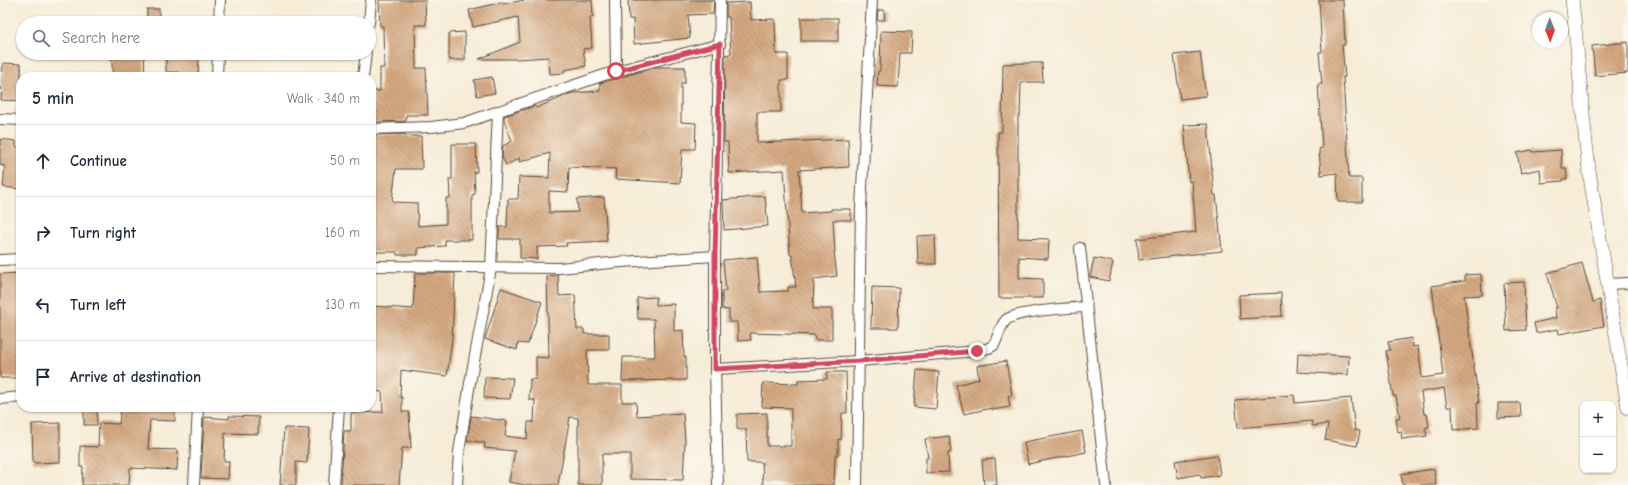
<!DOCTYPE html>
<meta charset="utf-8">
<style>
:root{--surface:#fff;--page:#f6f6f7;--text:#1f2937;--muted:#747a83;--line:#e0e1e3}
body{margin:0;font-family:"Comic Neue",sans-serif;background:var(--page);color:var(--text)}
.controls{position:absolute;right:12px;bottom:12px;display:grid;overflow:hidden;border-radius:8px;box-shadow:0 1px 3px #0004}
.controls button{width:36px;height:36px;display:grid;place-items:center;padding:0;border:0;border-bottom:1px solid var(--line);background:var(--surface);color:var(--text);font:20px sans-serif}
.compass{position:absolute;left:1532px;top:12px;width:36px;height:36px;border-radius:50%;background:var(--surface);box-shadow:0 1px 3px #0004;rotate:179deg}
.stop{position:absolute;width:12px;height:12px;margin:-9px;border:3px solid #d1495b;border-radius:50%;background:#fff}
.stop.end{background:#d1495b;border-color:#fff;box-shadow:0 1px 4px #0008}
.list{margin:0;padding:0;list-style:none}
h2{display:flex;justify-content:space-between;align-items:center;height:52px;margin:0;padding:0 16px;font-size:17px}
h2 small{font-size:13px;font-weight:400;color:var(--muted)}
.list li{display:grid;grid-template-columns:26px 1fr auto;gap:12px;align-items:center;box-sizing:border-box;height:72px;padding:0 16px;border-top:1px solid var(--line)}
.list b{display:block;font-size:15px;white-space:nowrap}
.list em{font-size:13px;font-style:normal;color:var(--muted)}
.icon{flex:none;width:22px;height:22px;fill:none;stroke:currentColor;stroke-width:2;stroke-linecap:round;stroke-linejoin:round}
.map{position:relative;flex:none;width:1628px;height:485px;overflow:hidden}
.search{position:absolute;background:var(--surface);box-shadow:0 1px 3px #0004;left:16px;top:16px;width:360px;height:44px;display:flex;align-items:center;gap:10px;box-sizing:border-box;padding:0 14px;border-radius:22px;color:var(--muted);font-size:15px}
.panel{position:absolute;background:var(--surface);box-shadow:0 1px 3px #0004;left:16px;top:72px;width:360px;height:340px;border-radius:16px}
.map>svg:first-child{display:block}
.building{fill:url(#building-back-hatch)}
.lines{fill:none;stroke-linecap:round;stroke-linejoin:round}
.minor-casing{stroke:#57473a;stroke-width:12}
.tertiary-casing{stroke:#57473a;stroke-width:14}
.minor{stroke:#fff;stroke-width:10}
.tertiary{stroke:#fff;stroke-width:13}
.route{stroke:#d1495b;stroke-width:5}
</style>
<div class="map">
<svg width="1628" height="485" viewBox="0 0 1628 485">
<defs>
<pattern id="building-back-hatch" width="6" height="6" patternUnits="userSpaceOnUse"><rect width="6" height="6" fill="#d4a881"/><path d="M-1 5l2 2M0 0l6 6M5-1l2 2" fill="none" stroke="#ad8969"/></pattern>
</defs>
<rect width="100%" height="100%" fill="#fbf7ec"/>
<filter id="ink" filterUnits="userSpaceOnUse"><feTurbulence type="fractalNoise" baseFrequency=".025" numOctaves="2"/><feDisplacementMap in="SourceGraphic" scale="8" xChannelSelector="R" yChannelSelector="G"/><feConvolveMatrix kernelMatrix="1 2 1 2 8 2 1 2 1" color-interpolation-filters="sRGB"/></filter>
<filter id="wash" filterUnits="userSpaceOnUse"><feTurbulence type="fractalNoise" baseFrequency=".012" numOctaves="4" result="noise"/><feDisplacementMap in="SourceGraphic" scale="16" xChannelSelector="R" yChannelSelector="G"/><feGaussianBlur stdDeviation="0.9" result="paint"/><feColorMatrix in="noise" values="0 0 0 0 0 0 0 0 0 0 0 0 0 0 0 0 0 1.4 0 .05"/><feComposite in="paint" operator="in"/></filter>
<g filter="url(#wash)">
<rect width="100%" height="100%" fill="#f6ecd7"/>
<g id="blocks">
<g class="building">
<path d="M379,0H425L426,25H415L416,68H426L428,115H406V121L374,122L373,91H380V68H384L383,26H380Z"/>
<path d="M525,0H592L593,17H590L592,48L583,49L586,66L564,70V73L550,74L549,57L517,59H479L520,42L518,17L473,27L469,10L503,2V4Z"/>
<path d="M628,0H714L713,14L688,15L690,38L634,44L633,19H629Z"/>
<path d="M1319,0H1343L1345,45H1342L1345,77H1343L1349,178H1362V202H1338L1337,173L1321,175L1319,149L1322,148L1318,84H1322L1319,52H1322Z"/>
<path d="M750,2L751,20L775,19L776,54H788V80H781V112H757V143L848,139L849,167L799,170L802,213L831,211V209H851V220H833L835,252H834L837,276L814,279L813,309H832V340H815V335L750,333L751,340L738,341L737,322H729V310L722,309V291H726L723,260L757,257L760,292L788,291V287H796L792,255H790L784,170L729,173L728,142H724L725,55L731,54L729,17H726V3Z"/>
<rect x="147" y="9" width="12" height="14"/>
<path d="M878,10H884L885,20H877Z"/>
<rect x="801" y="18" width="37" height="23"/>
<path d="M881,31L912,32L911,53H900L898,87L877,86L878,71H880Z"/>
<path d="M465,32V60H449V33Z"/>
<path d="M1628,42V73L1595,76L1592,46Z"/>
<path d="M1200,52L1206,96L1180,99L1174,55Z"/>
<path d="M111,53H144L145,77H113Z"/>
<path d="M166,53H199L198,77H178L179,72H166Z"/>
<path d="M3,63L21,64V101L1,100Z"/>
<path d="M1025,63H1042L1043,82H1021L1020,116H1018V238L1049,239L1048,259L1019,257V278L1043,279V298H999L998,132H1002L1003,64Z"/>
<path d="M657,67H685V83H681V122L696,123L695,149H682L680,183L615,179L616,169L569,167L568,192L549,191V213L578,212L577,199L604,197L607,241L566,243L567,246L537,247V259L520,258V239H499V227H507L508,199H518L519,177L549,178L550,153L519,162L520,158L506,165L502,157L503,146L512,141L504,120V116L535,106L536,108L572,93L600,91V83Z"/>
<path d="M492,77L495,93L477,96L474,80Z"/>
<path d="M1208,124L1214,195H1216L1222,251L1139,260L1137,239L1196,232L1192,181L1189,182L1184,125Z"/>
<path d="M405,134V136H421L422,169H396L392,200H393V202L417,203L418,226L446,224V198H450L449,179H452V144H476L477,172H474L475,194L472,195V240H445V246L418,248V255H397V252H371V135Z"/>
<path d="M0,139L16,141V147L21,148V189L3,187L5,166L0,165Z"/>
<path d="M1532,150L1533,152L1561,150L1562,168H1566L1567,179H1563V181L1541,183L1540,169L1521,173L1517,153Z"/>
<path d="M765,196L768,226L724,230L723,200Z"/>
<path d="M935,235L936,264H918L917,236Z"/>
<path d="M1094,258L1113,262L1109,281L1090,277Z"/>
<path d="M1582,263L1593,302L1600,300L1604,326L1559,334L1558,329L1536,333L1534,323L1556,318L1555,308H1557L1547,273Z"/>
<path d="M21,273V378H0V274Z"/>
<path d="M415,273H455L452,339L447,376L401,370L400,397H402V412H409L411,448H402L399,485H341L344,431H351V413L383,412L382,392L371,391V306L413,309Z"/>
<path d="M1481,274L1482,295L1464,296L1479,403H1477L1478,428L1453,430L1452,407H1447L1444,388L1421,392L1424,414H1427L1429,427L1425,428L1427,436L1402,439L1401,431L1398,432L1396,418H1400L1396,396H1393L1386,351L1390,350L1388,342L1412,338L1413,347L1418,346L1422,378L1443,375L1432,286L1465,281V275Z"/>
<path d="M558,275L559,296L575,295L577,329H584V334H609V350H587L588,385H622V402H636L637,416L683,413L685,441L683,480L630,479V454H602V485H578V418L570,417L558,485H526L509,482L515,451L484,448L485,443L467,440L471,416L507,421L505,436L527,439L528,422H534L535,400H529L530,379H536V357L549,358L547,276Z"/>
<path d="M1524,282L1526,330L1506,331L1504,283Z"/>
<path d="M872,287L899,288L898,328H871Z"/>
<path d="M501,288L542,302L528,344L518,343L517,350L485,339Z"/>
<path d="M1281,293L1282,316L1240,319L1239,295Z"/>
<path d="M656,297V305L674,304V331L683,330L684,357H686V380L622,381L623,357H655L654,319H638L637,298Z"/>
<path d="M1298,353L1349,356L1348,375L1297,372Z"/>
<path d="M1006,361L1012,395L1008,396L1010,407L992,410V408L964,414L956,385L979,379L977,366Z"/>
<path d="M917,370L939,372L936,409L914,407Z"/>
<path d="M827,372H846L847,413H842L841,440L838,439V455H835L834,485H763L762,462H747L746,429H737V414L767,413V446H791V408L762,407L763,383L798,384V380L827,379Z"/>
<path d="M485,377L513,378L510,399L484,398Z"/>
<path d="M1294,395L1295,403L1351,398L1355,430L1360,431L1357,446L1325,440L1328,424L1312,426V421L1238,428L1235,400Z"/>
<path d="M1498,403H1520L1521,417L1498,418Z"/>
<rect x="84" y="407" width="13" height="18"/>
<path d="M121,407H151V409L175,410V421L150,420L148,449L178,450L177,470L130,468L129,485H82L83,467H80V446L98,447L99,423L119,424Z"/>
<path d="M229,416L259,417L258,434L225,433L224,461H229L228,479L201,478L204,417L229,419Z"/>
<path d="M60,423V462L33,463L32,424Z"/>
<path d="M284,428L309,429L307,463L296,462V485H280Z"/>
<path d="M1082,431L1086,452L1028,464L1024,442Z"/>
<path d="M949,436L951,452L948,453L949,472L926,473V458H928L925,439Z"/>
<path d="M1217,455L1220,475L1201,478L1200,474L1178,478L1175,461Z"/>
<path d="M995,459L997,485H984L982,460Z"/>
<path d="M1434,469L1436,485H1403L1401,474Z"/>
</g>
</g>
</g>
<g filter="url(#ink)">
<use href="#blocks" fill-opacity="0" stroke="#57473a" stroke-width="1"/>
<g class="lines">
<defs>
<g id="minor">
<path d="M615,0L616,71"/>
<path d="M219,23L220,0"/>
<path d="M369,23L371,0"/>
<path d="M217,77L218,53"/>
<path d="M363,77L366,53"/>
<path d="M0,119L21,120"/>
<path d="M371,129L431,127L464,123L616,71L720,44"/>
<path d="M1080,248L1106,485"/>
<path d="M0,260L21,259"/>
<path d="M371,266L559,268L621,262L715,256"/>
<path d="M1608,284L1628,283"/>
<path d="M715,369L859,361L977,351L989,348L994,345C998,337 1000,326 1006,320C1016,311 1070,308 1086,307"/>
<path d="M0,399L21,397"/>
<path d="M194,485L198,407"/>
<path d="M334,485L339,407"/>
<path d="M457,485L459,452L470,383L491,268L498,111"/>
<path d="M718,485L715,369V256L720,0"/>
<path d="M857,485L861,207L872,0"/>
</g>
<path id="tertiary" d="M1572,0C1579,59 1582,118 1590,177L1628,408"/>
</defs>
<use href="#minor" class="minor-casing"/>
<use href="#tertiary" class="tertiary-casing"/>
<use href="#minor" class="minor"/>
<use href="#tertiary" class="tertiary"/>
</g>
</g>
<g class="lines" filter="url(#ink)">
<path class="route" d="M616,71L720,44L715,256V369L859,361L977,351"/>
</g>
</svg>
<div class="controls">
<button>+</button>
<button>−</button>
</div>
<svg class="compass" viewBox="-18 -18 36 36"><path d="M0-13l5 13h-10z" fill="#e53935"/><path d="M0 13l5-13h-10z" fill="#747a83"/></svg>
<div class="stop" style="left:616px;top:71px"></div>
<div class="stop end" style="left:977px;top:351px"></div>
<div class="search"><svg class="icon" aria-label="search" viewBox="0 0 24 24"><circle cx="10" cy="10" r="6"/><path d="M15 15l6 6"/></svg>Search here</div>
<section class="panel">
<h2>5 min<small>Walk · 340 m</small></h2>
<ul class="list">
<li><svg class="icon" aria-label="ahead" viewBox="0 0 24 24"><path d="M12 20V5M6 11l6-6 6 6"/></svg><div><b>Continue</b></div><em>50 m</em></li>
<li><svg class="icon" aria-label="right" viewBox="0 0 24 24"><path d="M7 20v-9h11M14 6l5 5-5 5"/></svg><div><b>Turn right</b></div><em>160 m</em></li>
<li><svg class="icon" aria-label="left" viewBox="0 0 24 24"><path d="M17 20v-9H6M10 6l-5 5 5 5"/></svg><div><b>Turn left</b></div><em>130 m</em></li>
<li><svg class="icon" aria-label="arrive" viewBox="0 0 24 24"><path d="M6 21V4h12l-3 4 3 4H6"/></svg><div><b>Arrive at destination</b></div></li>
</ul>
</section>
</div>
